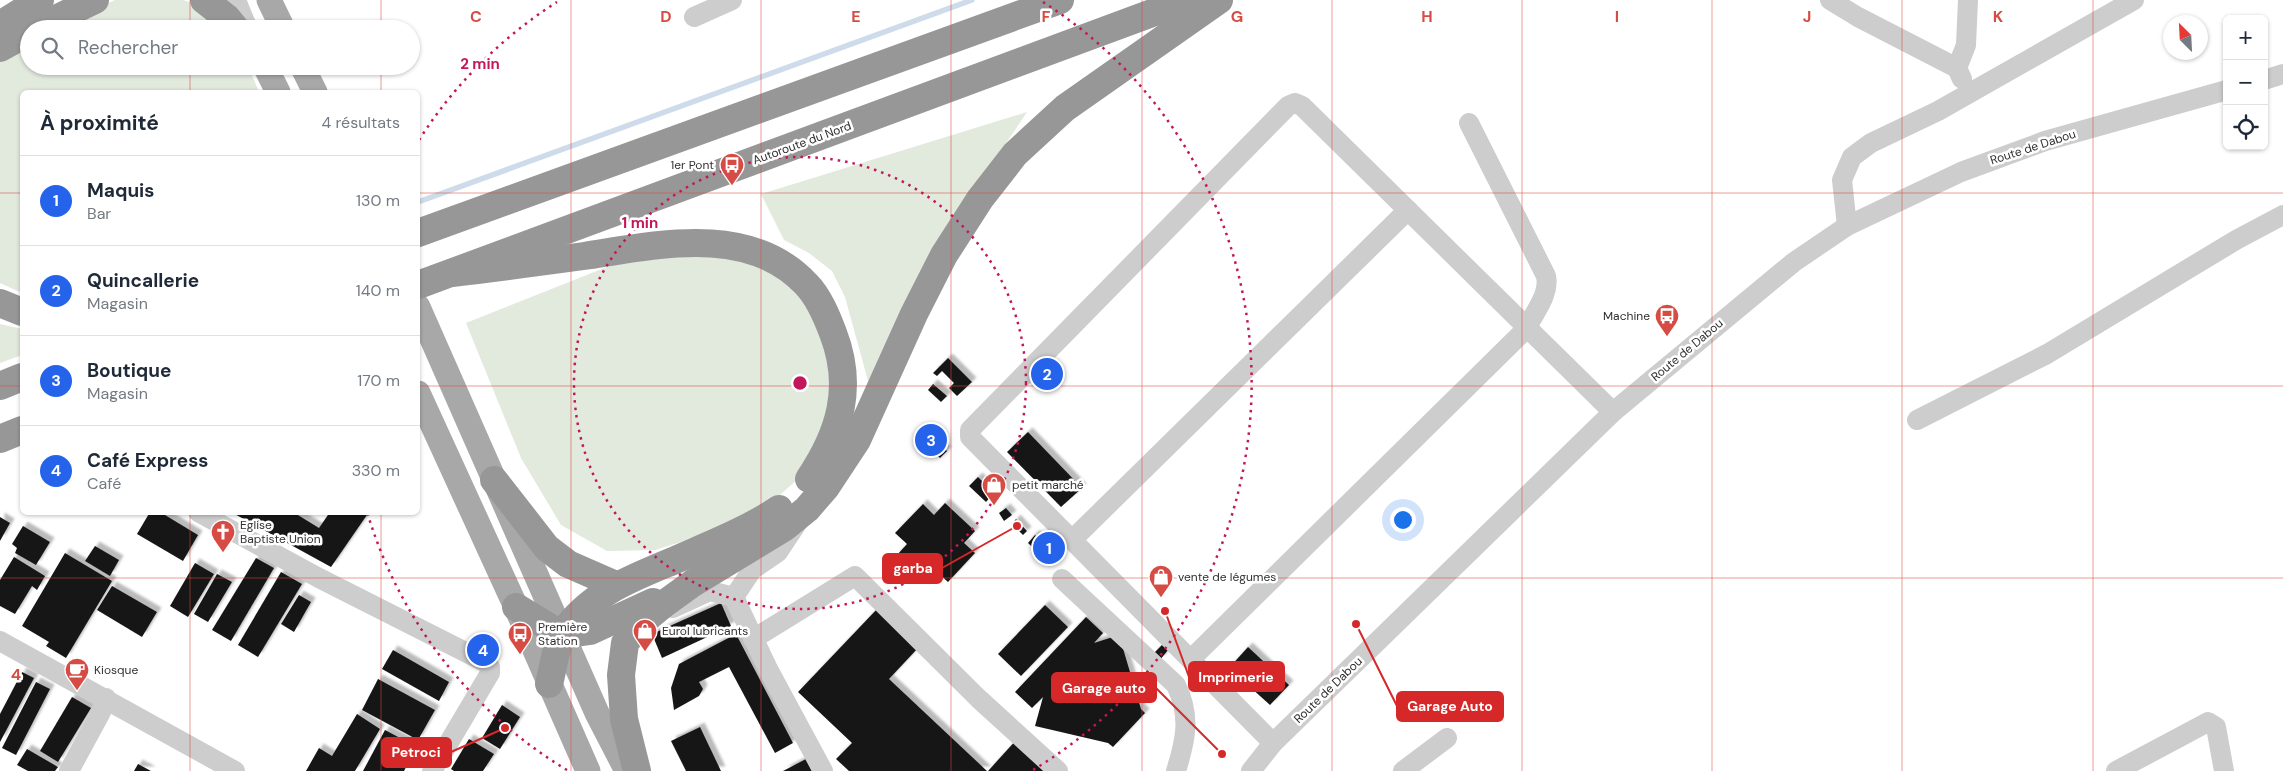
<!DOCTYPE html>
<html lang="fr">
<meta charset="utf-8">
<style>
:root{--surface:#fff;--page:#f2f2f3;--text:#1f2937;--muted:#747a83;--line:#e0e1e3;--accent:#2563eb}
body{margin:0;font-family:"DM Sans",sans-serif;background:var(--page);color:var(--text)}
.controls{position:absolute;right:15px;top:15px;display:grid;overflow:hidden;border-radius:8px;box-shadow:0 1px 4px #0004}
.controls button{width:45px;height:45px;display:grid;place-items:center;padding:0;border:0;border-bottom:1px solid var(--line);background:var(--surface);color:var(--text);font:25px sans-serif}
.compass{position:absolute;left:2163px;top:15px;width:45px;height:45px;border-radius:50%;background:var(--surface);box-shadow:0 1px 4px #0004;rotate:336deg}
.you{position:absolute;left:1402px;top:519px;width:18px;height:18px;margin:-12px;border:4px solid #fff;border-radius:50%;background:#1a73e8;box-shadow:0 0 0 8px #1a73e833}
.badge{display:grid;place-items:center;width:32px;height:32px;border-radius:50%;background:var(--accent);color:#fff;font-size:16px;font-weight:700}
.pin{position:absolute;translate:-50% -50%;border:2px solid #fff;box-shadow:0 1px 5px #0006}
.list{margin:0;padding:0;list-style:none}
h2{display:flex;justify-content:space-between;align-items:center;height:65px;margin:0;padding:0 20px;font-size:21px}
h2 small{font-size:16px;font-weight:400;color:var(--muted)}
.list li{display:grid;grid-template-columns:32px 1fr auto;gap:15px;align-items:center;box-sizing:border-box;height:90px;padding:0 20px;border-top:1px solid var(--line)}
.list b{display:block;font-size:19px;white-space:nowrap}
.list p{margin:0;font-size:16px;white-space:nowrap;color:var(--muted)}
.list em{font-size:16px;font-style:normal;color:var(--muted)}
.icon{flex:none;width:28px;height:28px;fill:none;stroke:currentColor;stroke-width:2;stroke-linecap:round;stroke-linejoin:round}
.map{position:relative;flex:none;width:2283px;height:771px;overflow:hidden}
.search{position:absolute;background:var(--surface);box-shadow:0 1px 4px #0004;left:20px;top:20px;width:400px;height:55px;display:flex;align-items:center;gap:12px;box-sizing:border-box;padding:0 18px;border-radius:28px;color:var(--muted);font-size:19px}
.panel{position:absolute;background:var(--surface);box-shadow:0 1px 4px #0004;left:20px;top:90px;width:400px;height:425px;border-radius:8px}
.map>svg:first-child{display:block}
.green{fill:#e2e9dd}
.lines{fill:none;stroke-linecap:round;stroke-linejoin:round}
.stream{stroke:#cedbea;stroke-width:5.5}
.building{fill:#171717;filter:url(#shadow)}
.minor{stroke:#cdcdcd;stroke-width:20}
.major{stroke:#a8a8a8;stroke-width:25}
.highway{stroke:#979797;stroke-width:28}
.grid{fill:none;stroke:#d64c44;stroke-width:1;stroke-opacity:0.55}
.ring{fill:none;stroke:#c2185b;stroke-width:2.5;stroke-dasharray:2.5 5}
.labels{text-anchor:middle;stroke-width:5;stroke-linejoin:round;paint-order:stroke}
.street-label{font-size:12px;fill:#303030;stroke:#fff}
.poi-label{font-size:12px;fill:#303030;stroke:#fff;text-anchor:start}
.grid-label{font-size:16px;text-anchor:middle;font-weight:bold;fill:#d64c44;stroke:#fff;stroke-width:5;stroke-linejoin:round;paint-order:stroke}
.centre{fill:#c2185b;stroke:#fff;stroke-width:2.5}
.ring-label{font-size:15px;text-anchor:middle;font-weight:bold;fill:#c2185b;stroke:#fff;stroke-width:5;stroke-linejoin:round;paint-order:stroke}
.leader{fill:none;stroke:#d62828;stroke-width:2}
.callout-dot{fill:#d62828;stroke:#fff;stroke-width:2}
.callout{fill:#d62828;stroke:#d62828;stroke-width:2}
.callout-label{font-size:14px;text-anchor:middle;font-weight:bold;fill:#fff}
</style>
<div class="map">
<svg width="2283" height="771" viewBox="0 0 2283 771">
<defs>
<filter id="shadow"><feDropShadow dx="4.5" dy="-4.5" stdDeviation="1" flood-color="#0004"/></filter>
</defs>
<rect width="100%" height="100%" fill="#fff"/>
<g class="green">
<path d="M115,0H183L192,3L224,29H53Z"/>
<path d="M29,41V66H248L259,92H22V293L0,283V55Z"/>
<path d="M1027,112L964,206L870,388L845,297L832,271L809,253L784,240L761,194Z"/>
<path d="M727,252L782,273L822,322L833,402L799,478L764,509L700,536L655,550L607,551L561,525L521,458L466,323L632,257Z"/>
<path d="M0,324L22,329V355L0,363Z"/>
</g>
<g class="lines">
<path class="stream" d="M418,202L972,0"/>
</g>
<g class="building">
<path d="M948,358L972,382L957,396L949,388L954,383L942,371L937,376L933,373Z"/>
<path d="M933,384L947,396L941,402L928,390Z"/>
<path d="M1028,432L1082,488L1061,507L1007,452Z"/>
<path d="M930,435L947,451L940,458L923,442Z"/>
<path d="M978,477L994,493L986,502L969,486Z"/>
<path d="M945,503L975,531L964,543L975,553L948,582L937,572L926,584L896,556L907,544L895,533L923,504L934,515Z"/>
<path d="M1006,508L1012,515L1004,521L999,513Z"/>
<path d="M150,512H160L198,535L183,561L137,534Z"/>
<path d="M231,512H293L319,528L330,512H369L331,567Z"/>
<path d="M0,517L10,523L0,541Z"/>
<path d="M1016,519L1027,531L1023,535L1012,524Z"/>
<path d="M23,526L50,542L36,565L15,553L17,548L12,544Z"/>
<path d="M1035,535L1053,551L1046,560L1028,543Z"/>
<path d="M95,546L119,560L110,576L85,561Z"/>
<path d="M65,553L112,581L66,658L46,646L49,642L22,626Z"/>
<path d="M14,557L45,576L37,590L32,586L15,614L0,606V580Z"/>
<path d="M256,558L274,568L231,641L212,630Z"/>
<path d="M195,563L214,574L188,617L170,606Z"/>
<path d="M281,572L302,584L258,657L238,645Z"/>
<path d="M217,574L232,582L208,622L194,614Z"/>
<path d="M112,586L157,612L142,637L97,610Z"/>
<path d="M299,595L311,602L294,632L281,624Z"/>
<path d="M721,603L731,626L662,658L652,634Z"/>
<path d="M1045,605L1068,627L1021,676L998,654Z"/>
<path d="M878,608L919,647L889,679L987,771H849L836,759L852,743L798,692Z"/>
<path d="M1086,617L1103,633L1094,643L1119,635L1141,709L1145,713L1113,747L1108,743L1035,726L1043,697L1032,708L1015,692Z"/>
<path d="M736,634L793,743L775,753L729,667L699,682L703,689L699,696L674,710L671,688L679,664Z"/>
<path d="M1162,645L1168,650L1160,660L1153,654Z"/>
<path d="M1248,647L1289,685L1270,705L1229,668Z"/>
<path d="M393,650L449,682L439,701L382,669Z"/>
<path d="M22,672L34,678L0,742V714Z"/>
<path d="M378,679L435,710L418,740L362,710Z"/>
<path d="M36,682L50,689L16,755L2,748Z"/>
<path d="M72,697L91,708L58,762L40,751Z"/>
<path d="M502,705L520,717L500,749L482,738Z"/>
<path d="M357,714L380,729L355,771H306L319,748L332,756Z"/>
<path d="M700,727L721,771H686L671,741Z"/>
<path d="M385,730L417,747L404,771H363Z"/>
<path d="M1019,737L1048,771H988Z"/>
<path d="M469,739L494,754L483,771H454L451,769Z"/>
<path d="M27,749L58,767L55,771H28L17,765Z"/>
<path d="M806,759L812,771H783Z"/>
<path d="M138,764L151,771H134Z"/>
</g>
<g class="lines">
<g class="minor">
<path d="M236,0L248,29"/>
<path d="M1830,0L1858,17L1957,68"/>
<path d="M694,17L732,0"/>
<path d="M1962,79L1957,68L1966,45L1968,0"/>
<path d="M2264,80L2283,74"/>
<path d="M1847,226L1842,180L1852,157L1871,143L1938,111L2134,0"/>
<path d="M1917,420L2047,354L2236,240L2283,215"/>
<path d="M198,512L319,578L487,663L490,667V673L432,771"/>
<path d="M1072,540L1408,210"/>
<path d="M1062,579L1176,685C1191,716 1186,739 1176,771"/>
<path d="M734,597L768,669L823,771"/>
<path d="M734,597L752,570L778,552L798,522"/>
<path d="M673,608L710,591L734,597"/>
<path d="M753,639L855,576L979,699L1058,771"/>
<path d="M0,641L235,771"/>
<path d="M1191,659L1527,328C1535,311 1550,294 1546,276L1469,123"/>
<path d="M1273,743L970,437V430L1288,106L1295,103L1302,106L1613,412"/>
<path d="M69,771L101,712L106,698"/>
<path d="M1251,771L1273,743L1613,412L1794,262L1847,226L1961,172L2045,141L2227,90"/>
<path d="M1403,771L1447,738"/>
<path d="M2116,771L2208,722L2216,727L2224,771"/>
</g>
<g class="major">
<path d="M269,0L283,29"/>
<path d="M265,66L278,92"/>
<path d="M302,66L315,92"/>
<path d="M418,307L597,713L627,771"/>
<path d="M418,393L516,607L588,771"/>
</g>
<g class="highway">
<path d="M204,0L227,18L236,29"/>
<path d="M0,25L40,0"/>
<path d="M35,29L95,0"/>
<path d="M0,48L29,32"/>
<path d="M418,233L1060,0"/>
<path d="M452,273C496,268 540,262 584,256C656,245 749,223 806,284C819,297 827,317 833,333C854,387 840,433 809,479"/>
<path d="M418,285L1187,0"/>
<path d="M0,303L22,312"/>
<path d="M0,386L22,377"/>
<path d="M0,439L22,430"/>
<path d="M494,480L547,548L568,564L616,585"/>
<path d="M516,607L562,635L590,631L653,602"/>
<path d="M549,684C553,670 556,644 563,633C589,594 632,578 673,561C709,545 746,531 779,509"/>
<path d="M637,771L624,719L621,675L625,643L642,622L664,604L693,583L785,527L807,509L826,487L857,440L914,314L944,255L980,199L1015,154L1065,108L1219,0"/>
</g>
</g>
<path class="grid" d="M190,0V29M381,0V29M571,0V771M761,0V771M951,0V771M1142,0V771M1332,0V771M1522,0V771M1712,0V771M1902,0V771M2093,0V771M190,66V92M381,66V92M0,193H22M418,193H2283M0,386H22M418,386H2283M190,512V771M381,512V771M0,578H2283"/>
<g class="ring">
<circle cx="800" cy="383" r="226"/>
<path d="M567 770A452 452 0 0 1 368 515M419 140A452 452 0 0 1 557 2M1043 2A452 452 0 0 1 1033 770"/>
</g>
<defs>
<symbol id="bus-pin" viewBox="-11 -11 22 30"><path d="M0 17L-7.5 6A9.5 9.5 0 1 1 7.5 6Z" fill="#d64c44" stroke="#fff"/><path d="M-5-6H5V4H4V6H2V4H-2V6H-4V4H-5ZM-3.5-4V0h7V-4ZM-3.5 1.2v1.5H-2V1.2ZM2 1.2v1.5H3.5V1.2Z" fill="#fff"/></symbol>
<symbol id="shop-pin" viewBox="-11 -11 22 30"><path d="M0 17L-7.5 6A9.5 9.5 0 1 1 7.5 6Z" fill="#d64c44" stroke="#fff"/><path d="M-5-2.5h2.3a2.7 3.5 0 0 1 5.4 0H5L5.5 6h-11ZM-1.5-2.5h3a1.5 2.3 0 0 0-3 0Z" fill="#fff"/></symbol>
<symbol id="church-pin" viewBox="-11 -11 22 30"><path d="M0 17L-7.5 6A9.5 9.5 0 1 1 7.5 6Z" fill="#d64c44" stroke="#fff"/><path d="M-1.2-6h2.4v3.5h3.3v2.4h-3.3V6h-2.4V-.1h-3.3v-2.4h3.3Z" fill="#fff"/></symbol>
<symbol id="cafe-pin" viewBox="-11 -11 22 30"><path d="M0 17L-7.5 6A9.5 9.5 0 1 1 7.5 6Z" fill="#d64c44" stroke="#fff"/><path d="M-5.5-4.5H6V0H3Q3 3.5 0 3.5H-2.5Q-5.5 3.5-5.5 0ZM3-3.2v2h1.7v-2ZM-6 4.5H4V6H-6Z" fill="#fff"/></symbol>
</defs>
<g fill-rule="evenodd">
<use href="#bus-pin" x="718" y="151" width="28" height="38"/>
<use href="#bus-pin" x="1653" y="302" width="28" height="38"/>
<use href="#shop-pin" x="980" y="471" width="28" height="38"/>
<use href="#church-pin" x="209" y="518" width="28" height="38"/>
<use href="#shop-pin" x="1147" y="563" width="28" height="38"/>
<use href="#shop-pin" x="631" y="617" width="28" height="38"/>
<use href="#bus-pin" x="506" y="620" width="28" height="38"/>
<use href="#cafe-pin" x="63" y="656" width="28" height="38"/>
</g>
<g class="labels">
<g class="street-label">
<text transform="translate(802 143) rotate(-20)" y="4">Autoroute du Nord</text>
<text transform="translate(2033 147) rotate(-18)" y="4">Route de Dabou</text>
<text transform="translate(1687 350) rotate(-40)" y="4">Route de Dabou</text>
<text transform="translate(1328 690) rotate(-44)" y="4">Route de Dabou</text>
</g>
<g class="poi-label">
<text x="714" y="169" text-anchor="end">1er Pont</text>
<text x="1650" y="320" text-anchor="end">Machine</text>
<text x="1012" y="489">petit marché</text>
<text x="240" y="529">Eglise<tspan x="240" dy="14">Baptiste Union</tspan></text>
<text x="1178" y="581">vente de légumes</text>
<text x="538" y="631">Première<tspan x="538" dy="14">Station</tspan></text>
<text x="662" y="635">Eurol lubricants</text>
<text x="94" y="674">Kiosque</text>
</g>
</g>
<g class="grid-label">
<text x="476" y="22">C</text>
<text x="666" y="22">D</text>
<text x="856" y="22">E</text>
<text x="1046" y="22">F</text>
<text x="1237" y="22">G</text>
<text x="1427" y="22">H</text>
<text x="1617" y="22">I</text>
<text x="1807" y="22">J</text>
<text x="1998" y="22">K</text>
<text x="16" y="680">4</text>
</g>
<circle cx="800" cy="383" r="8" class="centre"/>
<g class="ring-label">
<text x="480" y="69">2 min</text>
<text x="640" y="228">1 min</text>
</g>
<path class="leader" d="M1017 526L942 568M1165 611L1189 677M1222 754L1156 688M1356 624L1397 706M505 728L451 752"/>
<g class="callout-dot">
<circle cx="1017" cy="526" r="5"/>
<circle cx="1165" cy="611" r="5"/>
<circle cx="1222" cy="754" r="5"/>
<circle cx="1356" cy="624" r="5"/>
<circle cx="505" cy="728" r="5"/>
</g>
<g class="callout">
<rect x="883" y="554" width="59" height="29" rx="5"/>
<rect x="1189" y="662" width="95" height="29" rx="5"/>
<rect x="1052" y="673" width="104" height="29" rx="5"/>
<rect x="1397" y="692" width="106" height="29" rx="5"/>
<rect x="382" y="738" width="69" height="29" rx="5"/>
</g>
<g class="callout-label">
<text x="913" y="573">garba</text>
<text x="1236" y="682">Imprimerie</text>
<text x="1104" y="693">Garage auto</text>
<text x="1450" y="711">Garage Auto</text>
<text x="416" y="757">Petroci</text>
</g>
</svg>
<div class="controls">
<button>+</button>
<button>−</button>
<button><svg class="icon" aria-label="locate" viewBox="0 0 24 24"><circle cx="12" cy="12" r="6"/><path d="M12 2v4M12 18v4M2 12h4M18 12h4"/></svg></button>
</div>
<svg class="compass" viewBox="-18 -18 36 36"><path d="M0-13l5 13h-10z" fill="#e53935"/><path d="M0 13l5-13h-10z" fill="#747a83"/></svg>
<div class="you"></div>
<div class="pin badge" style="left:1049px;top:548px">1</div>
<div class="pin badge" style="left:1047px;top:374px">2</div>
<div class="pin badge" style="left:931px;top:440px">3</div>
<div class="pin badge" style="left:483px;top:650px">4</div>
<div class="search"><svg class="icon" aria-label="search" viewBox="0 0 24 24"><circle cx="10" cy="10" r="6"/><path d="M15 15l6 6"/></svg>Rechercher</div>
<section class="panel">
<h2>À proximité<small>4 résultats</small></h2>
<ul class="list">
<li><span class="badge">1</span><div><b>Maquis</b><p>Bar</p></div><em>130 m</em></li>
<li><span class="badge">2</span><div><b>Quincallerie</b><p>Magasin</p></div><em>140 m</em></li>
<li><span class="badge">3</span><div><b>Boutique</b><p>Magasin</p></div><em>170 m</em></li>
<li><span class="badge">4</span><div><b>Café Express</b><p>Café</p></div><em>330 m</em></li>
</ul>
</section>
</div>
